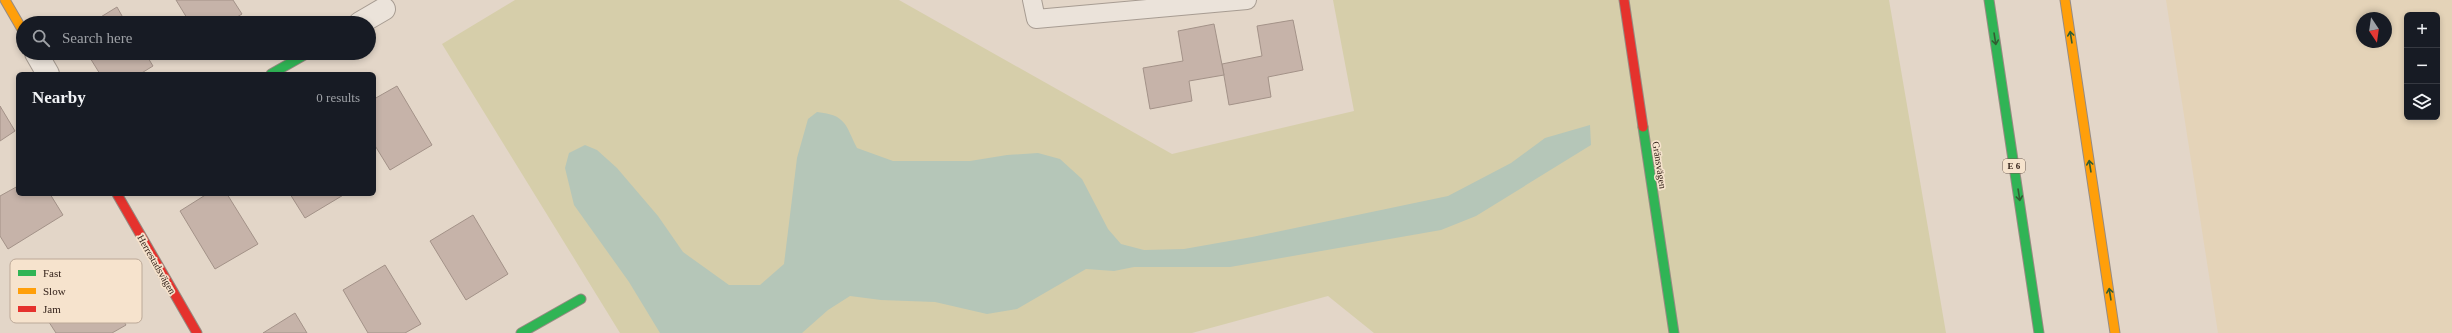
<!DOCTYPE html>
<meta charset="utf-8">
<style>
:root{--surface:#171b24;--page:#242831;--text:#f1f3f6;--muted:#9ea1a6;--line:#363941}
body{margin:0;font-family:Georgia,serif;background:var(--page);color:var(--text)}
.controls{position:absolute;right:12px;top:12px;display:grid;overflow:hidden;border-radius:6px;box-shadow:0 2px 6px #0003}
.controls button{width:36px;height:36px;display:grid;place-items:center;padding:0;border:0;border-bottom:1px solid var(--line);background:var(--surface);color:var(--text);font:20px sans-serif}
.compass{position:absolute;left:2356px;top:12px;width:36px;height:36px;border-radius:50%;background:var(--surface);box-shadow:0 2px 6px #0003;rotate:167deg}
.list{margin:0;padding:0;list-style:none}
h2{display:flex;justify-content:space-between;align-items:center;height:52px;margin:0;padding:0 16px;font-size:17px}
h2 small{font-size:13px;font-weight:400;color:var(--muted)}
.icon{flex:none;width:22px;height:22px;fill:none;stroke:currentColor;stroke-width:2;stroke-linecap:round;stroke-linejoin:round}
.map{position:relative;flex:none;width:2452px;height:333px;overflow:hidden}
.search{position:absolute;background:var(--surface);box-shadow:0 2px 6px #0003;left:16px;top:16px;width:360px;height:44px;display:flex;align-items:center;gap:10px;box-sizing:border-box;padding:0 14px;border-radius:22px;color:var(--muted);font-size:15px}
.panel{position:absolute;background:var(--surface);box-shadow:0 2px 6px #0003;left:16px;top:72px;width:360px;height:124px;border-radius:6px}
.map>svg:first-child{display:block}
.farmland{fill:#e4d3b8;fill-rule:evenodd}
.green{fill:#d6ceaa}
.water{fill:#b5c6b8}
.building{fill:#c6b3a9;stroke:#a39288}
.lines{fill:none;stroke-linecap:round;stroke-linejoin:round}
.lane-casing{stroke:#a79c92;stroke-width:20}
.street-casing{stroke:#a79c92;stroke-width:24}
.fast-casing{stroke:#978b82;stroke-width:11}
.slow-casing{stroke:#978b82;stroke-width:11}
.jam-casing{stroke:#978b82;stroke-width:11}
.lane{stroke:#ebe3da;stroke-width:18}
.street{stroke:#ebe3da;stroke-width:22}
.fast{stroke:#30b455;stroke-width:9}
.slow{stroke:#ff9f0a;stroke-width:9}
.jam{stroke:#e5322d;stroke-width:9}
.oneway{stroke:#335d32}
.labels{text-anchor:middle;stroke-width:3.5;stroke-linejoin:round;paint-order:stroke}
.shield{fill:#f6e3cd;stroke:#6f5d50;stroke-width:1}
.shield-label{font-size:9px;font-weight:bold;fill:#35231b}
.street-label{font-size:10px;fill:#35231b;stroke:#f6e3cd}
.key{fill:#f6e3cd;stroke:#bca998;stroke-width:1}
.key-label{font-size:11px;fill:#35231b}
</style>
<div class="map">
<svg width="2452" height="333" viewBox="0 0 2452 333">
<rect width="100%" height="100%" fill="#e3d6c8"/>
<path class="farmland" d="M2166,0H2452V333H2218ZM2407,15H2437V117H2407ZM2362,18H2386V42H2362Z"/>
<path class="green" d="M515,0H899L1172,154L1354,111L1333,0H1889L1946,333H1374L1328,296L1192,333H620L442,44Z"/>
<path class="water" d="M817,112C846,115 845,124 857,148L893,161H970L1007,155L1038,153L1060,159L1082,179L1108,229L1121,244L1144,250L1184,249L1252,237L1448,196L1511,163L1545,138L1590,125L1591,145L1476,216L1441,230L1230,267H1134L1114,271L1086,269L1017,309L987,314L935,302L881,300L850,296L828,310L802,333H660L629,282L574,205L565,168L569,153L585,145L597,150L617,168L658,216L683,252L729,285H760L784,264L797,158L808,119Z"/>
<g class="building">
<path d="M176,0H233L242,14L227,23H190Z"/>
<path d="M117,7L126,23H91Z"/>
<path d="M1293,20L1303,70L1268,77L1271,97L1229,105L1222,64L1262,56L1257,26Z"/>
<path d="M1214,24L1224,75L1189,81L1192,101L1150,109L1143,68L1183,61L1178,31Z"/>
<path d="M87,53H145L153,66L140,74H100Z"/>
<path d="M397,86L432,145L390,170L374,144V99Z"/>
<path d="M0,106L15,131L0,141Z"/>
<path d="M18,186V194H50L63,215L8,249L0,236V196Z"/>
<path d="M207,194H227L258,244L215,269L180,211Z"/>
<path d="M290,194H345L305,218Z"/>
<path d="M473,215L508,274L466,300L430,241Z"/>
<path d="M385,265L421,324L405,333H368L343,290Z"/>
<path d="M101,283L126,325L112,333H56L45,316Z"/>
<path d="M295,313L307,333H263Z"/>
</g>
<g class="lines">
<defs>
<path id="lane" d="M1032,0L1036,19L1247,0"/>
<g id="street">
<path d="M360,23L384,9"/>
<path d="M36,53L48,74"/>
</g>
<g id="fast">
<path d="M1989,0L2039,333"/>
<path d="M271,74L308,53"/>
<path d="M1643,127L1674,333"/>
<path d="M521,333L581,299"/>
</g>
<g id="slow">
<path d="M5,0L23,31"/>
<path d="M2065,0L2115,333"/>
</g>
<g id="jam">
<path d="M1624,0L1643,127"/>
<path d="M117,194L197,333"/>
</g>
</defs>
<use href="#lane" class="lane-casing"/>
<use href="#street" class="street-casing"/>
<use href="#fast" class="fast-casing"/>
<use href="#slow" class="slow-casing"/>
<use href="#jam" class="jam-casing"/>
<use href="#lane" class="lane"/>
<use href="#street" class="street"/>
<use href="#fast" class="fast"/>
<use href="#slow" class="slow"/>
<use href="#jam" class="jam"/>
</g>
<defs><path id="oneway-shaft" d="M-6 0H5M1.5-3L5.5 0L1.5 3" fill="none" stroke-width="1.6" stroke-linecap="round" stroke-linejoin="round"/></defs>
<g class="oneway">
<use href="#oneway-shaft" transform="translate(2071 37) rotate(-99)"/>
<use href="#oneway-shaft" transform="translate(1995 39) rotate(81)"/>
<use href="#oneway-shaft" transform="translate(2090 166) rotate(-99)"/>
<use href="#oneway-shaft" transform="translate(2019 195) rotate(81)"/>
<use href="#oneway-shaft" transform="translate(2110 294) rotate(-99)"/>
</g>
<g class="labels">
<rect class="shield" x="2003" y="159" width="22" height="14" rx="3"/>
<g class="shield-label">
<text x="2014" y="169">E 6</text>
</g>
<g class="street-label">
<text transform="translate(1660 165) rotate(81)" y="4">Gränsvägen</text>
<text transform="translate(157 264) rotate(60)" y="4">Herrestadsvägen</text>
</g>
</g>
<rect x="10" y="259" width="132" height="64" rx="6" class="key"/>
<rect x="18" y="270" width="18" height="6" fill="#30b455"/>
<rect x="18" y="288" width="18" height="6" fill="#ff9f0a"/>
<rect x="18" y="306" width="18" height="6" fill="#e5322d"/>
<g class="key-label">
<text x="43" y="277">Fast</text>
<text x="43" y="295">Slow</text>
<text x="43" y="313">Jam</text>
</g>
</svg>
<div class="controls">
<button>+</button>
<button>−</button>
<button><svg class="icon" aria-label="layers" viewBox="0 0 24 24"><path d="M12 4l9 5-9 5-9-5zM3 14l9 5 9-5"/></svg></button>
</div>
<svg class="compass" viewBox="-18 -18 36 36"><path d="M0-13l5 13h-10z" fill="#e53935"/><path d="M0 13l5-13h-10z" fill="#9ea1a6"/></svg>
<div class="search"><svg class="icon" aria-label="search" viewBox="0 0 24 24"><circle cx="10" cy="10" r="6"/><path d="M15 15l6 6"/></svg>Search here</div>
<section class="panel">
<h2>Nearby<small>0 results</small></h2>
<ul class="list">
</ul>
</section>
</div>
